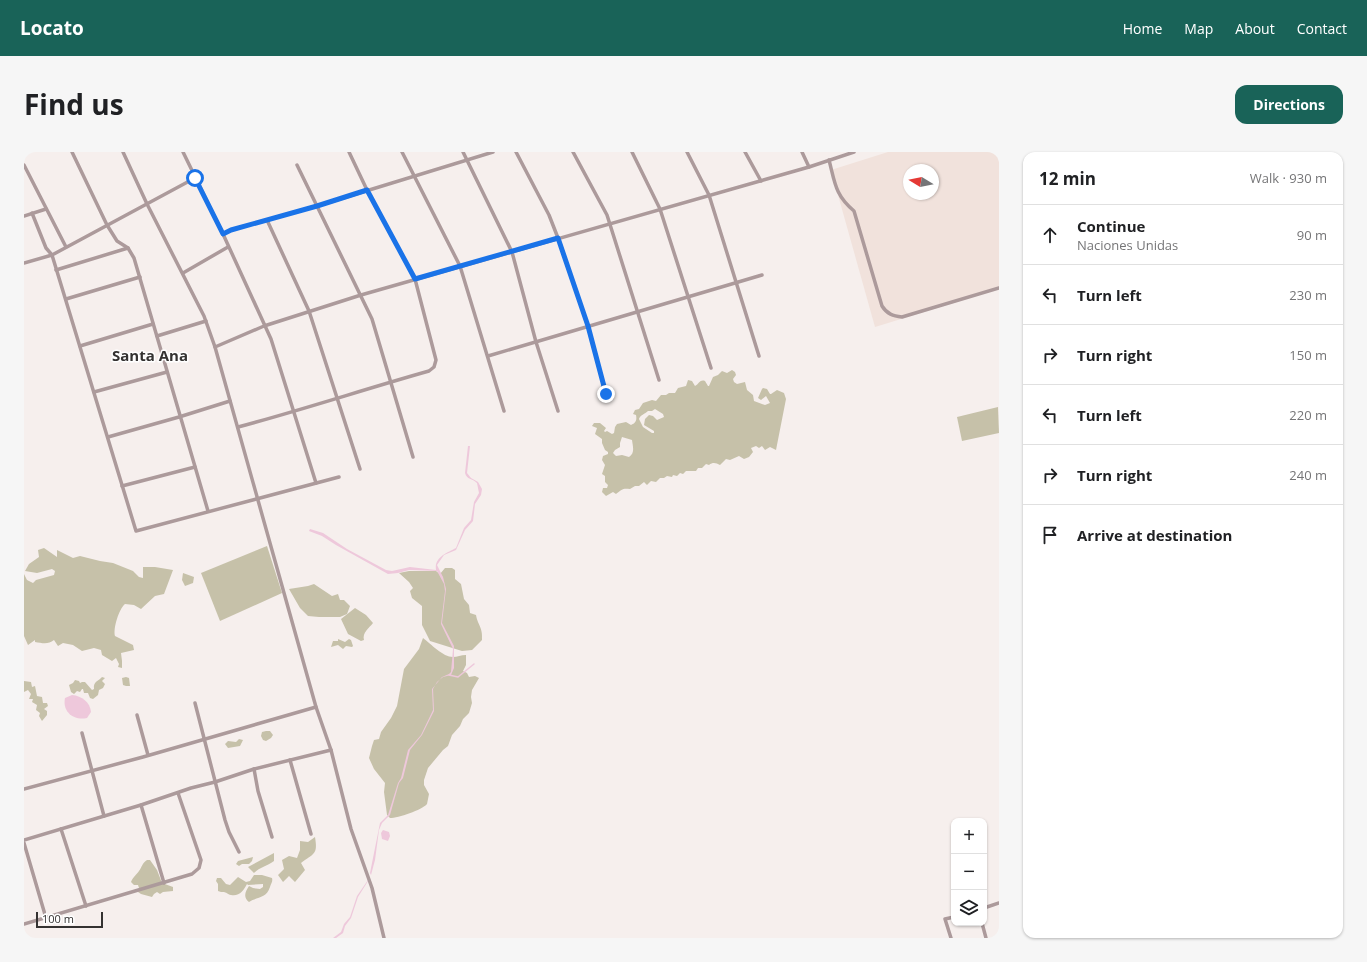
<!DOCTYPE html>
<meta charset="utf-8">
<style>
:root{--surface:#fff;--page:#f6f6f6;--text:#202124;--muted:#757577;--line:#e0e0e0;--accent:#196358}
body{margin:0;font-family:"Open Sans",sans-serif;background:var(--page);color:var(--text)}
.controls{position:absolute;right:12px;bottom:12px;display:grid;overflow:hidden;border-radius:8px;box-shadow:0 1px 3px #0004}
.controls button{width:36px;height:36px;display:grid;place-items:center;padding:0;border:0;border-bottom:1px solid var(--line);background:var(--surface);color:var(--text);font:20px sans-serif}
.compass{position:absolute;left:879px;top:12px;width:36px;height:36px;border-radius:50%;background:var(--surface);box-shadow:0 1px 3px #0004;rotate:280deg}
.scale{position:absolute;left:12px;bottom:10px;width:67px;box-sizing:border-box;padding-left:4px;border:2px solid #343231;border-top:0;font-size:11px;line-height:14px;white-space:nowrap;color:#343231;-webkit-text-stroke:3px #fff;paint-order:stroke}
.stop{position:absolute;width:12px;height:12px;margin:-9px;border:3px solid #1a73e8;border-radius:50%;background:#fff}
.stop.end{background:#1a73e8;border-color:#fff;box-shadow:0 1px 4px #0008}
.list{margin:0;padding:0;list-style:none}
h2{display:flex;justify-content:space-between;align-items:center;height:52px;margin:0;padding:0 16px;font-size:17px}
h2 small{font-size:13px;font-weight:400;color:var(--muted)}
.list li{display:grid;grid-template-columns:26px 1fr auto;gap:12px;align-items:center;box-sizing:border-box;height:60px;padding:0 16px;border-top:1px solid var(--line)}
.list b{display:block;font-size:15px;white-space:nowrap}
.list p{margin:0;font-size:13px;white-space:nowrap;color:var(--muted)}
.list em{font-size:13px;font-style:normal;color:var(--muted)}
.icon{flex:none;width:22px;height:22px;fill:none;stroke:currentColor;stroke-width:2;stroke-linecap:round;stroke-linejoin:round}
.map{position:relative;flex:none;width:975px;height:786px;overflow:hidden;border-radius:12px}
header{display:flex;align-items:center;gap:24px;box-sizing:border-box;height:56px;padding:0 20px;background:var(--accent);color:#fff}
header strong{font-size:19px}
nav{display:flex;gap:22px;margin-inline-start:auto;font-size:14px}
.intro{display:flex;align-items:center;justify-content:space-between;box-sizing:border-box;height:96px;padding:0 24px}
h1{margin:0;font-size:28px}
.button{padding:10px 18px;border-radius:12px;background:var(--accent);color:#fff;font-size:14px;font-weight:700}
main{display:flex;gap:24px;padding:0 24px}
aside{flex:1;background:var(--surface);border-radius:12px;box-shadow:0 1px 3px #0004}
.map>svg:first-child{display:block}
.built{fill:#f1e2dc;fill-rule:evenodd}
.green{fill:#c6c1a9;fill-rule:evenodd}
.water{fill:#eec8db}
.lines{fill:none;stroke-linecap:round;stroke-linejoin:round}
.stream{stroke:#eec8db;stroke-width:1.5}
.minor{stroke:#ac9a9b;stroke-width:3.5}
.route{stroke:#1a73e8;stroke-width:5}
.labels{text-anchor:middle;stroke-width:3;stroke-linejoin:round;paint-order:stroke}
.quarter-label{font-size:15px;font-weight:bold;fill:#343231;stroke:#fff}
</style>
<header>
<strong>Locato</strong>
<nav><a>Home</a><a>Map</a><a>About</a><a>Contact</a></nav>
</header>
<div class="intro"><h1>Find us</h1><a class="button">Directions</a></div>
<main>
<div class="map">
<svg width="975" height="786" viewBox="0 0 975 786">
<rect width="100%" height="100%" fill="#f6efed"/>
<path class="built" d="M864,0H975V137L851,175L807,18ZM885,18H909V42H885Z"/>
<g class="green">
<path d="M708,218L711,220L712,223L709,227L710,230L713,232L721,230L723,238L729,243L730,249L741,253L746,251L742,244L737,248L734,246L738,237L739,236L743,237L746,242H747L753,238L760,241L762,247L752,298L746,295L741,298L738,294L735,296L732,294L727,296L729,300L725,305L720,307L715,304L706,308L702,307L696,313C692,311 689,310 685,313L682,312L678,316H674L672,319H662L659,322L656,321L653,324L649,323L648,325L643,324L640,326H636L632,330L627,329L623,333L620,330L615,334H611L606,337C599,336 598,337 592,342L589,340L582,344L578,340L579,336H583L584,333L581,330V324L578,322L581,313L578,308L579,304L584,302V300L581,298L578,291V287L571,282L573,276L568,274L570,271H576L582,276L580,279L581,280L583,279L588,282L590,281L591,275L593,272L602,270L607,273C612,271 613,268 612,263L609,262L611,258L615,257L619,251L628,248L632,249L637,243H642L645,241H651L654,236L662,234L664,228L668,229L671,234C675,232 676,227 681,229L684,234H685L689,225L694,223L698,219L703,221ZM631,257L639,262L640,265L633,268L629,264L625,263L621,267L620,273L630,279V281H628L619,275L615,267C616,263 621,262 624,259H628ZM598,285L608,288C609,295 611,301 605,305L598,303L592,304L589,301L591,298L596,295V291Z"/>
<path d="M974,255L975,281L938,289L933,265Z"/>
<path d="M243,394L258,441L196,469L177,421Z"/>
<path d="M20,396L33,405V398L49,406L56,404L76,409L89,411L109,419L115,425L119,426V415H131L149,418L140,442L131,444L117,457L110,453L101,452C95,457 89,476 91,484L109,493L110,498L97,501L98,509V516L94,515L95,512L92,506L88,509L78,503L77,498L70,496L58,499L49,493L39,491L34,494L30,488C24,493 18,491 11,490V488L4,493L0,484V422L3,428L9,431L12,428L30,423L31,419L28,417L13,421L1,419L5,412L15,405L14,398Z"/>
<path d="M421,416H428L431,418V427L437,432L440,447L445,453L446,461L452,463C454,474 459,475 458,488L448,498L438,499L406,489L398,473V454L388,446L386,439L389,436L385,430L375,421L385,419H412L416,422Z"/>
<path d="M159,421L170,425L169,431L161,434L158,428Z"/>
<path d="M290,432L308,444L314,442L316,448H320L326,454L323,462L316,465H295L284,464L276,456L265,437L284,434Z"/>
<path d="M331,456L342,463L349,471C345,476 338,481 340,488L337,489L324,482L317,467Z"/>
<path d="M399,486C407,492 419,505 429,505C433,505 437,503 442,503V513L439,519L443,521L445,525L451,524L455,526L448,538L447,545L448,551L445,561L439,567L436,574L428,583L424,594L419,598L404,616L400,628V633L405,642L403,652C398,658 374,666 366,666L363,663L360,640L361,631L350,617L345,606L348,594L350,588L355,587L357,580L367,566L373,554L380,517L395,497Z"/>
<path d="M314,487L321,490L325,487L327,488L329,494L328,495L322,494L319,497L314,493L307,495L309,489H314Z"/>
<path d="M78,525L81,526L78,529L81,532L79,536L75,538L74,543L69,547L66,546L64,541H60L59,537H58L56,540L53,539L50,542L47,540L45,533L49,531L51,528L55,529L56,531L58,530H61L68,538L70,537C69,529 75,529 78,525Z"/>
<path d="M102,525L105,526L106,534H102L99,533L98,526Z"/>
<path d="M0,529L7,530L8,535L11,534L13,544L18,545L19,551H23L24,554L20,557L23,559V563L18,569L15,564L16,561L12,558L13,553L8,550L9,547H5L7,542L4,538L0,540Z"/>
<path d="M242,579H246L249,583L247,586L242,589L239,588L237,584L238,580Z"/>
<path d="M215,587L219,588L216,594L204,596L201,592L204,589L212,590Z"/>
<path d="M291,685C294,703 290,701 277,711L281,718L271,730L265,724L259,730L254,723L260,717L258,708L265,704L273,706L276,698V689L284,690Z"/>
<path d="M250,701V709C243,714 236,715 230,721L224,715Z"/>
<path d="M229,705L228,709L225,712H218L215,714L212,712L214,709Z"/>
<path d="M123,708H126L133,718L138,731L149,735V739L139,740L136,742L133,740L130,742L128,745L117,742L114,740L115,736L114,733H110L107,730C109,725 112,723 115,719C118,715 118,711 123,708Z"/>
<path d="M230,723H238L248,726C249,730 247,731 246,735C242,747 234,744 225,750C219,745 221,740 225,734L229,736L236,737L239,735V732L224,733L223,732C220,738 215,745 207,743C203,742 204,741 200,740C198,740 196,740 194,739V732L192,729L193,726H197L202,732L206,733L214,725L222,730L226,729Z"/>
</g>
<g class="water">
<path d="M444,294H446L443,321L447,326L454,330L458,337L457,343L451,352L449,369L441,378L432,398L420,403L413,413L419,425L422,437L418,471L430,494V516L427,523L419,525L413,530L409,537L410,559L398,583L386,598L379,626L375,631L366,663L358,671L355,678L351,708L347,723L346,721L356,671L364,663L374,631L377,626L384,598L397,583L409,558L408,537L418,525L425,522L427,520L429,497L417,472L421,439L420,432L413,419L385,418L374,421L364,422L312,393L298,384L285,379L286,377L299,381L323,397L362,418L368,419L386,415L412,418C410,405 423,401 432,396L440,376L447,368L450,350L455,341L453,331C448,326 443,328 441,321Z"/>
<path d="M48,543C58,544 66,550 67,560L63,566C50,569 38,560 41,546Z"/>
<path d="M359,678L365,680L366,684L364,689L358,687L357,681Z"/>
<path d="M344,728V729L334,745L327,766L321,774L319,781L312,786H309L317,780L320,772L326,765L333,744Z"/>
</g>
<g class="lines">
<path class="stream" d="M425,523L434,525L450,512"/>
<g class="minor">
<path d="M48,0L83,73L93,89L104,96L110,106L184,359"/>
<path d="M99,0L123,52L180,164L191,195"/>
<path d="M159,0L199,82L247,187L292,331"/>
<path d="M378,0L436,114L480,259"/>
<path d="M439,0L488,100L512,190L534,259"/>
<path d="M492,0L525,63L534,86L564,174L582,242"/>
<path d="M549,0L583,63L635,228"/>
<path d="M608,0L636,57L687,216"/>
<path d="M663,0L685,43L735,204"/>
<path d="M721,0L737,29"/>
<path d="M778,0L785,15"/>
<path d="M805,8C811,31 811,43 830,59L858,154C863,162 869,164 878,165L975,136"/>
<path d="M0,13L42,95"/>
<path d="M273,13L348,167L389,305"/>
<path d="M8,61L22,96L28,103L112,379L315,325"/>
<path d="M0,64L22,57"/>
<path d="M243,68L285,159L336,317"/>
<path d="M199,82L207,78L293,54L469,0"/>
<path d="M0,111L28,103L171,26"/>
<path d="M32,118L104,96"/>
<path d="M159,121L204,95"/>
<path d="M42,147L116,125"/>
<path d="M133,184L182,169"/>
<path d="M56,194L129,172"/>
<path d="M464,204L738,123"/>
<path d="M70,240L143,220"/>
<path d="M214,275C278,258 341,237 405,219L410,215L412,208L391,127L343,38L325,0"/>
<path d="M84,285L155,265L206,249"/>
<path d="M98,334L171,315"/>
<path d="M171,551L201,668L205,680L215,700"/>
<path d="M113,563L124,603"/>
<path d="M58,581L80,664"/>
<path d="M266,608L287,682"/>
<path d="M230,617L234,639L248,685"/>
<path d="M0,637L119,605L292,555"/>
<path d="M117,653L140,731"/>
<path d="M37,677L62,754"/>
<path d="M0,688L117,653L167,636L191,630L230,617L307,598"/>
<path d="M0,691L22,766"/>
<path d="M960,756L975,751"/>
<path d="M958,771L962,786"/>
<path d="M0,772L168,722L175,716L177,708L154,641"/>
<path d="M360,786L348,736L327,677L307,598L292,555L191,195L240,174L337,143L785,15L830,0"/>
<path d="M927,786L921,767L930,765"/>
</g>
</g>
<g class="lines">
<path class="route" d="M171,26L199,82L207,78L293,54L343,38L391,127L534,86L564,174L582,242"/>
</g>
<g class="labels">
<g class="quarter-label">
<text x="126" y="209">Santa Ana</text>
</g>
</g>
</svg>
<div class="controls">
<button>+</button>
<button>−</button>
<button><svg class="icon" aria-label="layers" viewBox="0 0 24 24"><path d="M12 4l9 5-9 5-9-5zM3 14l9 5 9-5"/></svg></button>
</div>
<svg class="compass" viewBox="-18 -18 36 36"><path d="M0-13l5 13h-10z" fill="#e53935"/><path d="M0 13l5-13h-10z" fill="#757577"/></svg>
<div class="scale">100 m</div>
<div class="stop" style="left:171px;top:26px"></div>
<div class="stop end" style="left:582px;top:242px"></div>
</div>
<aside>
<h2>12 min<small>Walk · 930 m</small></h2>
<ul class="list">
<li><svg class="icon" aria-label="ahead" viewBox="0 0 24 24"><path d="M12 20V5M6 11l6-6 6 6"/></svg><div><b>Continue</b><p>Naciones Unidas</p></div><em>90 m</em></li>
<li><svg class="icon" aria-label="left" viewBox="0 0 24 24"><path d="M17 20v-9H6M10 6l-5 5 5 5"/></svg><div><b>Turn left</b></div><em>230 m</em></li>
<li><svg class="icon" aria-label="right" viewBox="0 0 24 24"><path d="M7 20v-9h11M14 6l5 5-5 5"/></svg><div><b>Turn right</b></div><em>150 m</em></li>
<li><svg class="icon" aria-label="left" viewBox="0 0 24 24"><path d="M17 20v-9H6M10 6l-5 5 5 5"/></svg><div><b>Turn left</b></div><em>220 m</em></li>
<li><svg class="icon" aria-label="right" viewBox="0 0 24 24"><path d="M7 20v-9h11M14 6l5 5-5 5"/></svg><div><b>Turn right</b></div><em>240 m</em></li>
<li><svg class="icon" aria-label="arrive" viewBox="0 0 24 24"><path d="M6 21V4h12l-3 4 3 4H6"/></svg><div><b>Arrive at destination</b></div></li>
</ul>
</aside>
</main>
